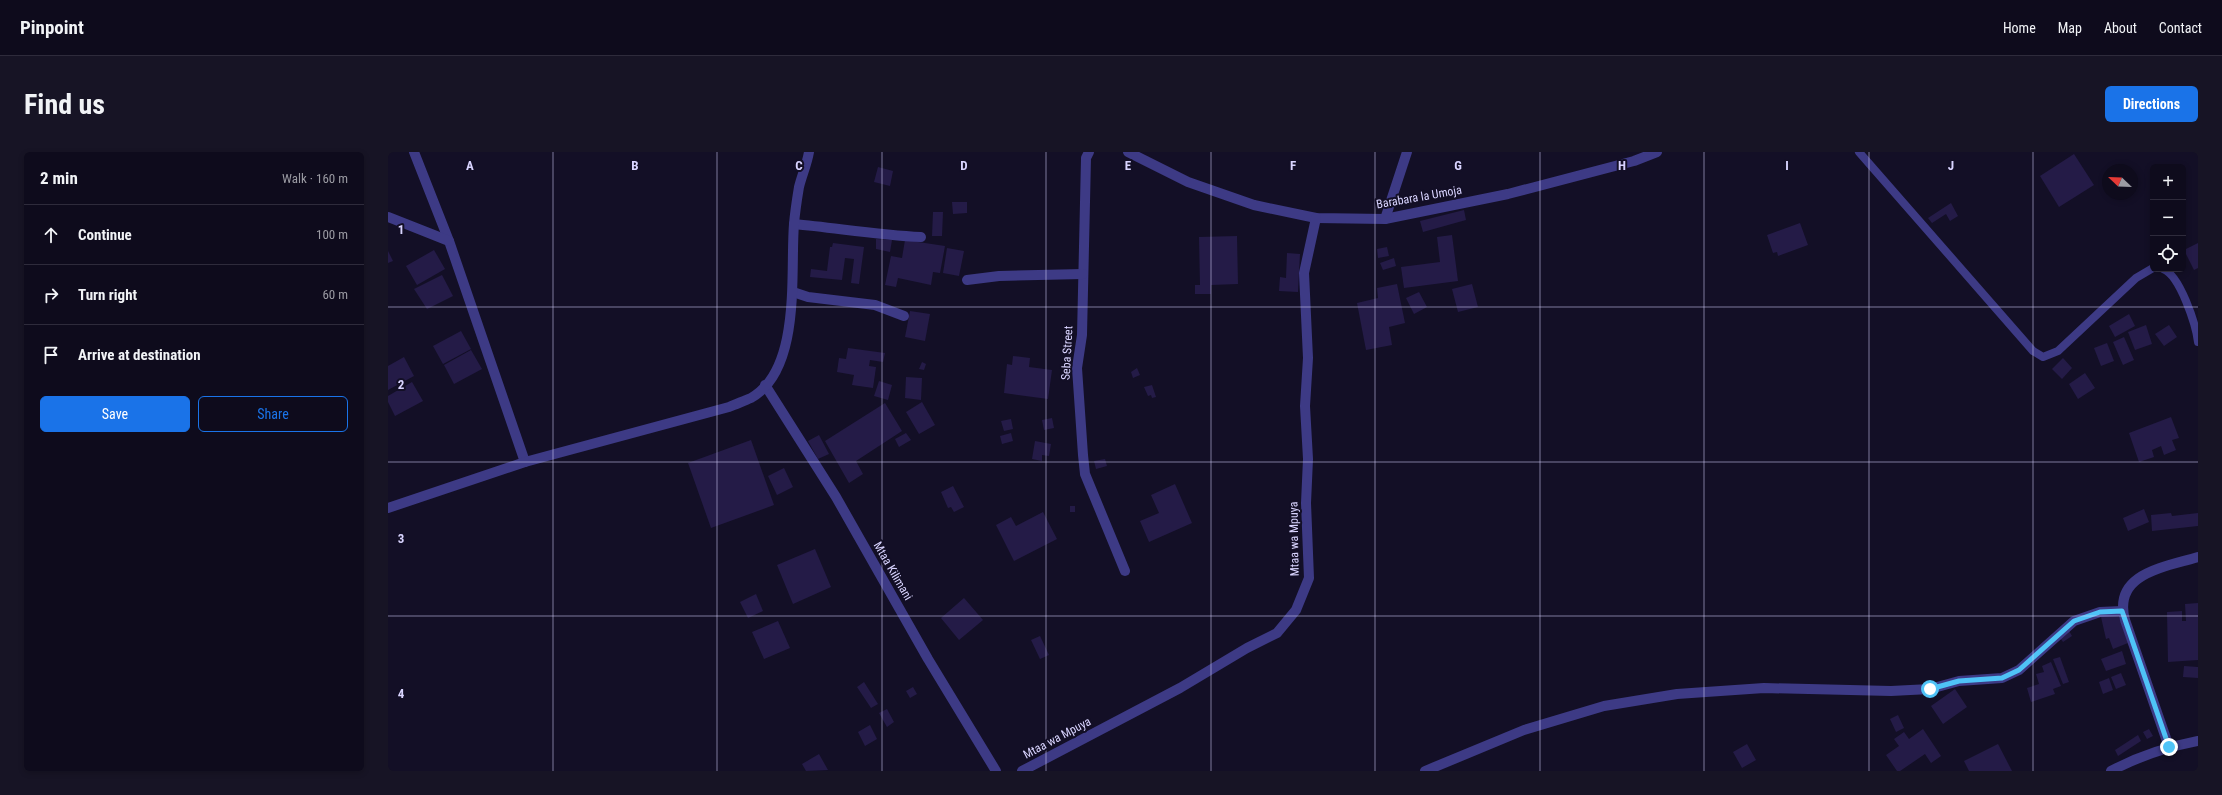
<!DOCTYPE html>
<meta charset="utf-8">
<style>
:root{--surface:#0e0b1c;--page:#171425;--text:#f1f3f6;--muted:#9b9ba3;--line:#2e2b3b;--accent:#1a73e8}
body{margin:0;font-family:"Roboto Condensed",sans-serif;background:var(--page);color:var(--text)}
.controls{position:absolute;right:12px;top:12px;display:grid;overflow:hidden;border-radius:6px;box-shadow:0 2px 6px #0003}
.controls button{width:36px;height:36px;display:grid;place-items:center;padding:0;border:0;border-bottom:1px solid var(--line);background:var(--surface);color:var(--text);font:20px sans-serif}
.compass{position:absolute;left:1714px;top:12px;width:36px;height:36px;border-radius:50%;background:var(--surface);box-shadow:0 2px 6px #0003;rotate:293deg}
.stop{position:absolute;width:12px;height:12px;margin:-9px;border:3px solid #4fc3f7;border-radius:50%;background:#fff}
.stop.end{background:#4fc3f7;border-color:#fff;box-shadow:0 1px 4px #0008}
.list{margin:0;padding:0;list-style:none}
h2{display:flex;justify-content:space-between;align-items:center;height:52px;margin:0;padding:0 16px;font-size:17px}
h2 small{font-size:13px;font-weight:400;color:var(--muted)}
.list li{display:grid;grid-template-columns:26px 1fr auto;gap:12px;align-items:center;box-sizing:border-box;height:60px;padding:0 16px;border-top:1px solid var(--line)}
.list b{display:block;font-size:15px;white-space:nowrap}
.list em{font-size:13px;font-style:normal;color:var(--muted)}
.actions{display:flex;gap:8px;padding:12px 16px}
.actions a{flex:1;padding:9px 0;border:1px solid var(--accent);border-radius:6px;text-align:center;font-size:14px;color:var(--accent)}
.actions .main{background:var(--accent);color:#fff}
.icon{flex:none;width:22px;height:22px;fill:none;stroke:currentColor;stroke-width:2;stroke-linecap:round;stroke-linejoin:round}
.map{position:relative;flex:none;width:1810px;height:619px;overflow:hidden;border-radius:6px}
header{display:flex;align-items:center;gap:24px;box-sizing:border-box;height:56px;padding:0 20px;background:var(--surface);border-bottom:1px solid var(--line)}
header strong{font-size:19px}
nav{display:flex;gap:22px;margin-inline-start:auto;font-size:14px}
.intro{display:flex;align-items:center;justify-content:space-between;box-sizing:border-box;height:96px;padding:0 24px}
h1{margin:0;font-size:28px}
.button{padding:10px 18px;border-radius:6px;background:var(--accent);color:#fff;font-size:14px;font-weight:700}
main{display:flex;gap:24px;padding:0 24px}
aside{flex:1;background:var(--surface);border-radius:6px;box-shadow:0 2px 6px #0003}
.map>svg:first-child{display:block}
.building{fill:#241b47}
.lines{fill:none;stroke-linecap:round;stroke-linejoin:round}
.lane{stroke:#3d3a85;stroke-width:8}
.street{stroke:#3d3a85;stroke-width:10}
.route{stroke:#4fc3f7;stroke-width:5}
.grid{fill:none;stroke:#d9d4ff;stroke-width:1;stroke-opacity:0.55}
.labels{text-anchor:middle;stroke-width:4;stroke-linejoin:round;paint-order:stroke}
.street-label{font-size:12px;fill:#d9d4ff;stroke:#130f26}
.grid-label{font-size:13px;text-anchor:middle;font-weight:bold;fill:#d9d4ff;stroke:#130f26;stroke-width:4;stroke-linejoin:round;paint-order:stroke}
</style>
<header>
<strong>Pinpoint</strong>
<nav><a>Home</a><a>Map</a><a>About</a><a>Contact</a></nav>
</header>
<div class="intro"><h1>Find us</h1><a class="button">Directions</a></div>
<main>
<aside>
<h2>2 min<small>Walk · 160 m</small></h2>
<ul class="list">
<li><svg class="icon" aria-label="ahead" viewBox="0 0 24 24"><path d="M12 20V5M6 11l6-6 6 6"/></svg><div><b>Continue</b></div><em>100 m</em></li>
<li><svg class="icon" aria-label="right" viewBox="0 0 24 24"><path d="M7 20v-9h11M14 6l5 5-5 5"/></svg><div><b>Turn right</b></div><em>60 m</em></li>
<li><svg class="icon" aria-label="arrive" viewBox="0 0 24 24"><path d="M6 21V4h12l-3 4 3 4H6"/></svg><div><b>Arrive at destination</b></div></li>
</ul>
<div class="actions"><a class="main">Save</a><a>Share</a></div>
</aside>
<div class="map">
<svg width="1810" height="619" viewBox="0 0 1810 619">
<rect width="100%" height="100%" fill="#130f26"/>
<g class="building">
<path d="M1686,2L1706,33L1671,55L1652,24Z"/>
<path d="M490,15L505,19L502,34L486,30Z"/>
<path d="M564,50H579V61L565,62Z"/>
<path d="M1563,51L1570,64L1562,69L1558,62L1544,71L1540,66Z"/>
<path d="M1076,58L1078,68L1035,80L1032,69Z"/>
<path d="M545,60H555L554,84H544Z"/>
<path d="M1412,71L1420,93L1390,104L1389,100L1385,101L1379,83Z"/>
<path d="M1064,83L1070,129L1016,136L1013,115L1052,110L1049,85Z"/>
<path d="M849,84L850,132L823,133V142H807V133H812L811,85Z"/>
<path d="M488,87L504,88L502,100L488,97Z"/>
<path d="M517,88L557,94L552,121L545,120L543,133L510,126L508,135L497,133L503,104L514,106Z"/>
<path d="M445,91L476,95L471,132L463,131L466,107L457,106L454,128L422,125L423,117L439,119L442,95H444Z"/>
<path d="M1810,91V116L1806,118L1796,98Z"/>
<path d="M999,95L1001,104L990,106L989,97Z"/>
<path d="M559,96L576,99L571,124L555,121Z"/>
<path d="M46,98L57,117L29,133L18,114Z"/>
<path d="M0,99L5,109L0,111Z"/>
<path d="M899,101L912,102L910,140L891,139L892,125L898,126Z"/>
<path d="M1006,106L1008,114L995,118L992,111Z"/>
<path d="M54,123L65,144L39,157L26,137Z"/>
<path d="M1009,132L1017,171L1001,175L1004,193L978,198L969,151L990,146L989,136Z"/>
<path d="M1084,132L1090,155L1070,160L1064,137Z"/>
<path d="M1031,140L1039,155L1026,162L1018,146Z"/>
<path d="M522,159L542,162L537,189L517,185Z"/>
<path d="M1741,162L1747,174L1727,185L1721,174Z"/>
<path d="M1758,173L1764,192L1747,198L1740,180Z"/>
<path d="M1781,173L1789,185L1776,194L1767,182Z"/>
<path d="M73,179L83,197L55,212L45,194Z"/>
<path d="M1736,185L1746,208L1735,213L1725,190Z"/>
<path d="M1719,191L1726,209L1713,214L1706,196Z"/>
<path d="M460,196L497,201L495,210L482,208L481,214L488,215L485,236L464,233L466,223L449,220L451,206L458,207Z"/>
<path d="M83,198L94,217L66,232L56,213Z"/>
<path d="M625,204L642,206L641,215L664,218L660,247L616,241L619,212L624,213Z"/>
<path d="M16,205L26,224L0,238V214Z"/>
<path d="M1675,206L1684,216L1674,227L1664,217Z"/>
<path d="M534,210L538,212L536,218L531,217Z"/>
<path d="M749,216L752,223L745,226L743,220Z"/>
<path d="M1697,221L1707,236L1690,247L1681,232Z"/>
<path d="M518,225L534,226L533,248L517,246Z"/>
<path d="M491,229L504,233L500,248L486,244Z"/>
<path d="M24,230L35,249L7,264L0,250V244Z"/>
<path d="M764,233L768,245L764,246L763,243L760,244L756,235Z"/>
<path d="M534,250L547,273L531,282L518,260Z"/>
<path d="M497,251L514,279L468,309L475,322L461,331L437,289Z"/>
<path d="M1783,265L1791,286L1784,288L1788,298L1776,303L1773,294L1764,298L1766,305L1751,310L1741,281Z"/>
<path d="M664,266L666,276L656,278L654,268Z"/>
<path d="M623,267L625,277L616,279L613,269Z"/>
<path d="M518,281L523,288L511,295L507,287Z"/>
<path d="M623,281L625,289L614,292L612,284Z"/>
<path d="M431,283L441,302L430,307L420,289Z"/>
<path d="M363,288L386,353L323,376L300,311Z"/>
<path d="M647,289L663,292L661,304L654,303V309L644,307Z"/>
<path d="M717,307L719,314L708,317L706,309Z"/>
<path d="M396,316L405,335L389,343L380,324Z"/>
<path d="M787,332L804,371L761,390L752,369L771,361L763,343Z"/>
<path d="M565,334L576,355L566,360L563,355L560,356L553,340Z"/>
<rect x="682" y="354" width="5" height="6"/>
<path d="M1756,357L1761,370L1740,379L1735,366Z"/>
<path d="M655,360L669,387L626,409L608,373L623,365L628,374Z"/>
<path d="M1783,361L1784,364L1810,361V374L1764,379L1763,363Z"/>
<path d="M427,397L443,435L405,452L389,413Z"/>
<path d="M368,442L375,459L360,466L352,450Z"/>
<path d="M576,446L595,468L571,488L553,466Z"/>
<path d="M1810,451V508L1780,510L1779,460L1794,459V469H1798L1797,452Z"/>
<path d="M1729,459L1740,491L1725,497L1721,486L1718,487L1713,465Z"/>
<path d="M390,469L402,496L376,507L364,480Z"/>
<path d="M1680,477L1684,484L1675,490L1670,483Z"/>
<path d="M652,484L661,503L652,507L643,488Z"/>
<path d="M1734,499L1738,512L1718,519L1713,507Z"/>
<path d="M1672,505L1681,530L1675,532L1665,507Z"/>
<path d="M1663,510L1673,534L1665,537L1667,542L1643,550L1639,536L1651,532L1648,522L1656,520L1654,514Z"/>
<path d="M1796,514L1810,515V526L1795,525Z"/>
<path d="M1733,521L1738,533L1728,537L1723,525Z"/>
<path d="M1721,526L1725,538L1715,542L1711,530Z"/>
<path d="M476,530L490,552L483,556L469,535Z"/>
<path d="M525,535L529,542L522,546L518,539Z"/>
<path d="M1567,537L1579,555L1555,572L1543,554Z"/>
<path d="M499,557L506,570L499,575L491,561Z"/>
<path d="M1510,563L1516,576L1508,580L1502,567Z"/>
<path d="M482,573L489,587L477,594L470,580Z"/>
<path d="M1535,577L1553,604L1543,611L1537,602L1512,619H1509L1498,603L1511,594L1506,587L1516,580L1521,587Z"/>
<path d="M1761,577L1765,584L1759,587L1755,580Z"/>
<path d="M1750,583L1753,589L1730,604L1727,598Z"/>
<path d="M1359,592L1368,608L1354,616L1345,600Z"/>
<path d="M1610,592L1624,619H1581L1576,609Z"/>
<path d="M431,602L440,618L418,619L414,612Z"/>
</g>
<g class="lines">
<g class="lane">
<path d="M1471,0L1645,199L1655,205L1670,199L1748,126L1765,116"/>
<path d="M1775,117C1792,123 1808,173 1810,190"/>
</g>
<g class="street">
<path d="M26,0L61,89L137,310"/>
<path d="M701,0L698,6L694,183L689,216L695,303L697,322L737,419"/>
<path d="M740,0L800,30L866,53L928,66L997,67L1120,42L1246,9L1269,0"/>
<path d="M0,65L61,89"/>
<path d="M997,67L1019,0"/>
<path d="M406,72C449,76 490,83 533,85"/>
<path d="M579,128L611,124L695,122"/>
<path d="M405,140L420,145L487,153L516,164"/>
<path d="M377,233L448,345L540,507L608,619"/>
<path d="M0,356L137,310L341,255C348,252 356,249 363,246C414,217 402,120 406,72C407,60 409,47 411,35C414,23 419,12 421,0"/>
<path d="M1781,595L1737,468C1724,421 1778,415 1810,405"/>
<path d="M634,619L792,536L859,496L889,481L908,458L921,426L918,351L920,307L917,254L920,206L916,121L928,66"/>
<path d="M1037,619L1136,578L1216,554L1289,542L1376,536L1503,539L1542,537L1571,529L1614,526L1631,518L1686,469L1712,460L1734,459"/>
<path d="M1723,619C1751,604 1779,595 1810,589"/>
</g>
</g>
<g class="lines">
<path class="route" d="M1542,537L1571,529L1614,526L1631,518L1686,469L1712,460L1734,459L1781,595"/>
</g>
<path class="grid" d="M165,0V619M329,0V619M494,0V619M658,0V619M823,0V619M987,0V619M1152,0V619M1316,0V619M1481,0V619M1645,0V619M0,155H1810M0,310H1810M0,464H1810"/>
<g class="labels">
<g class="street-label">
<text transform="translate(1031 45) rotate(-10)" y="4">Barabara la Umoja</text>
<text transform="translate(679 201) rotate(-87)" y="4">Seba Street</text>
<text transform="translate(906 387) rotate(-91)" y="4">Mtaa wa Mpuya</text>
<text transform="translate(505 419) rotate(60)" y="4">Mtaa Kilimani</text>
<text transform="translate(669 586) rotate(-28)" y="4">Mtaa wa Mpuya</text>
</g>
</g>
<g class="grid-label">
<text x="82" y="18">A</text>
<text x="247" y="18">B</text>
<text x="411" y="18">C</text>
<text x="576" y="18">D</text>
<text x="740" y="18">E</text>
<text x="905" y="18">F</text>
<text x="1070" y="18">G</text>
<text x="1234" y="18">H</text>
<text x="1399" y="18">I</text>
<text x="1563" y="18">J</text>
<text x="13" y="82">1</text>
<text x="13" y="237">2</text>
<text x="13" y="391">3</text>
<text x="13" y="546">4</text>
</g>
</svg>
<div class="controls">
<button>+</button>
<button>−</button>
<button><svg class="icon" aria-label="locate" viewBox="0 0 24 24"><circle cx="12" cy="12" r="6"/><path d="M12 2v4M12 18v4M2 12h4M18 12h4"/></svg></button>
</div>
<svg class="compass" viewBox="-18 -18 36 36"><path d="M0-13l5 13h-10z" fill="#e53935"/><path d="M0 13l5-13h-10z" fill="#9b9ba3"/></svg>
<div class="stop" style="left:1542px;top:537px"></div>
<div class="stop end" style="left:1781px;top:595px"></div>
</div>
</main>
